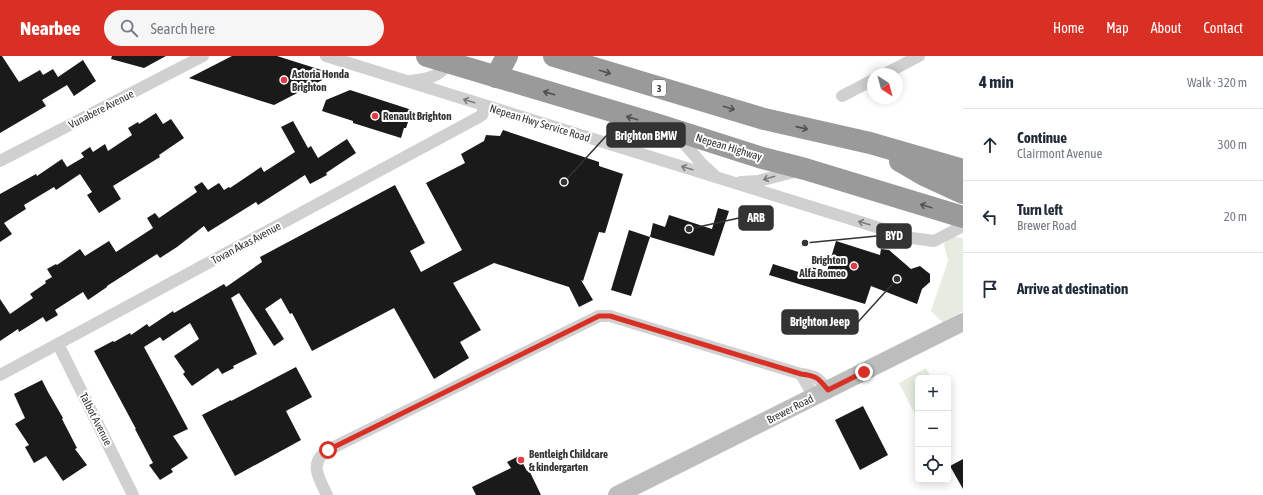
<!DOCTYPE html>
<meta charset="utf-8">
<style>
:root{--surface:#fff;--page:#f6f6f7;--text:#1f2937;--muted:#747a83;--line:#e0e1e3;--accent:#d93025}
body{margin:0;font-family:"Asap Condensed",sans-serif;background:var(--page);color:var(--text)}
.controls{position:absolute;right:12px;bottom:12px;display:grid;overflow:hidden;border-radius:6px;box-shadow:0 2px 10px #0003}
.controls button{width:36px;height:36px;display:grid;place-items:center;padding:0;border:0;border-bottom:1px solid var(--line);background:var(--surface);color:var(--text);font:20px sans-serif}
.compass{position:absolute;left:867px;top:12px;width:36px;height:36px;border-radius:50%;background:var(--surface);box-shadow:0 2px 10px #0003;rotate:144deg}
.stop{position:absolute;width:12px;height:12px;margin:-9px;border:3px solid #d93025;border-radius:50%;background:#fff}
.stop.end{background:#d93025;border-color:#fff;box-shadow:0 1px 4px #0008}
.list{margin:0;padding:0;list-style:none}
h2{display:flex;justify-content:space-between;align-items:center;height:52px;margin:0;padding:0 16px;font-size:17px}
h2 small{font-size:13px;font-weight:400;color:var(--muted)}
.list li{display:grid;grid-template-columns:26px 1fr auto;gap:12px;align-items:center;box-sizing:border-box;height:72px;padding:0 16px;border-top:1px solid var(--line)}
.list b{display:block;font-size:15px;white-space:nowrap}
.list p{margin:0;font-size:13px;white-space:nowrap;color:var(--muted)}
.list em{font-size:13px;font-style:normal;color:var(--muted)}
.icon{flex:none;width:22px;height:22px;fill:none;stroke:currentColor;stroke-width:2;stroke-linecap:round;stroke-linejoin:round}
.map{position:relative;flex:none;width:963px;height:439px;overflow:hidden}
header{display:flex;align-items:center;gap:24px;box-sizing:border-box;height:56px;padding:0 20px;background:var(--accent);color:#fff}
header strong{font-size:19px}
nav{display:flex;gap:22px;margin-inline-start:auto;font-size:14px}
.search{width:280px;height:36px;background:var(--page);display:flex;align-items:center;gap:10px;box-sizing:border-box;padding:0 14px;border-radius:22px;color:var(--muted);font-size:15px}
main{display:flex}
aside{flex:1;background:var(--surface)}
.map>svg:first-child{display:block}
.green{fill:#e6ecdf}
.building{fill:#1a1a1a}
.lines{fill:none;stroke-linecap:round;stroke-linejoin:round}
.street{stroke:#d0d0d0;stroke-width:12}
.secondary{stroke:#bdbdbd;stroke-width:18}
.highway{stroke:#9a9a9a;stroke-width:22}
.oneway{stroke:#525252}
.oneway2{stroke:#7a7a7a}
.route{stroke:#d93025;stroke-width:5}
.poi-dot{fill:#e63946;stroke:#fff;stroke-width:1.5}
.labels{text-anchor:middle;stroke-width:4;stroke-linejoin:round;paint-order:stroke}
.shield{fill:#fff;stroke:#707070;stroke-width:1}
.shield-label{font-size:10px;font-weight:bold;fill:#333}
.poi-label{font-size:11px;font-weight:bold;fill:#333;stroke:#fff;text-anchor:start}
.street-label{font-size:11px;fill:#333;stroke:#fff}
.leader{fill:none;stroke:#333;stroke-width:1.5}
.callout-dot{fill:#333;stroke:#fff;stroke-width:1.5}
.callout{fill:#333;stroke:#333;stroke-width:1.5}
.callout-label{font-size:12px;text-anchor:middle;font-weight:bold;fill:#fff}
</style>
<header>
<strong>Nearbee</strong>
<div class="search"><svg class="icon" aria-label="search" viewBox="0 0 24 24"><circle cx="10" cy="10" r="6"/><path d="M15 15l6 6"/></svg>Search here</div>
<nav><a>Home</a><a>Map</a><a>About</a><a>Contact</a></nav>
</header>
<main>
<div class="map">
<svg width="963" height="439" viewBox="0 0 963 439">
<rect width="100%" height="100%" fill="#fff"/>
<g class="green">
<path d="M954,181L963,182V255L943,266L940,264L931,255L948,205L944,188L948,184Z"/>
<path d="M926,312L931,322H918V364L899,327Z"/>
</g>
<g class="building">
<path d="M0,0H2L19,26L40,14L43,19L53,13L58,21L83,4L96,25L74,40L67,29L42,44L46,50L0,77Z"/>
<path d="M112,0H166L144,12L111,3Z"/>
<path d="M232,0H277L334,18L274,49L189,22Z"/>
<path d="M350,34L412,54L406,72H404L401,82L353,67V65L322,55L326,44Z"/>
<path d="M156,57L163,68L171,63L184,82L159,99L160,101L113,130L121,143L99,157L87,139L92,136L80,118L56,134L54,131L24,149L26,153L4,167L12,178L0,186V138L36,118L37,120L62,103L67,111L84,101L81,97L90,91L93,96L105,88L108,95L132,79L128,72L138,66L139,68Z"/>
<path d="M293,65L308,92L311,90L318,102L347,83L356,97L326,117L327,119L310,128L305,119L258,149L256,146L208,176L204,170L177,191L160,202L157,198L107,230V231L88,244L83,236L55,254L58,259L46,266L43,261L19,276L18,273L0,285V243L10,258L33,242L30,238L46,227L45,225L52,221L47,213L56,208L57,209L80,193L85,200L109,185L116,196L153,172L147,162L155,157L159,162L197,136L194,131L202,126L208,134L219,127L224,134L229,131L230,132L261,111L264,116L295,96L281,71Z"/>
<path d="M503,74L599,106V110L623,118L605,177L599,176L583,225L581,224L593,244L579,251L569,231L494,207L453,227L481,274L460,286L469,302L434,323L394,252L312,295L292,257L290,258L281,242L265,253L284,283L274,290L239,237L231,242L257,298L233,310L234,312L222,318L218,312L192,330L183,318L185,316L174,300L199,283L190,267L163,285L160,281L144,291L188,373L173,380L188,402L171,413L173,416L160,424L149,409L153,407L135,373H136L94,295L113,285L114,286L130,277L131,279L147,268L149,271L173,255L174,257L224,228L226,231L262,206L260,201L395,129L425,187L410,195L421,216L462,194L426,127L465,107L461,98L484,85L486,79L500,80Z"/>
<path d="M718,152L729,155L714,200L650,181L653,167L665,171L669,159L712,173Z"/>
<path d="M629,174L650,181L631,240L611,234Z"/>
<path d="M836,185L880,199L881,193L889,194L911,213L920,210L930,218V226L922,233L917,248L871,230L865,248L769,219L773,208L805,218L807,210L827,215Z"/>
<path d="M296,311L312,341L286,355L301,384L235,420L202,359L231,344V345Z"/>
<path d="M42,324L48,336L63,362L62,363L77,392L75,393L87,409L63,425L46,400L34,407L25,391L29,389L15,368L25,362L14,338Z"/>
<path d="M863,350L888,399L860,414L835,364Z"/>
<path d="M519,400L527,415L529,414L541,439H476L472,431L511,412L507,406Z"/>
<path d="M963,403V433L950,410Z"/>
</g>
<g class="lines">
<g class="street">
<path d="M326,0L912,182L934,185L963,170"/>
<path d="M885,18L919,0"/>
<path d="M411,25C426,23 441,21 449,6"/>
<path d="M842,40L873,24"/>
<path d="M676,78L702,108L714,119"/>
<path d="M0,105L203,0"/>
<path d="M741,126L758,125L798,115"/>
<path d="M58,288L133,439"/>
<path d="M801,318L814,341"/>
<path d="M0,319L479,61L482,59L485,50"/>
<path d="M327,439C319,422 308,407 328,394L599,260H610L801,318C817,320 818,322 828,334"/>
</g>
<path class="secondary" d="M617,439L963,266"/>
<g class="highway">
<path d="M427,0L659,69L759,101L805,113L963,161"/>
<path d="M554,0L764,63L870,87L963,114"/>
<path d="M496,21L507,0"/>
<path d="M900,105L924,119L963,137"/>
</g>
</g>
<defs><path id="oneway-shaft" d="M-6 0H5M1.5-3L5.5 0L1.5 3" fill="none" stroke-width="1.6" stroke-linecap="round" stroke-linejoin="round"/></defs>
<g class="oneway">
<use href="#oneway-shaft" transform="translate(605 16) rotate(16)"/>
<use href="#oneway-shaft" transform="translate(549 37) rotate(-164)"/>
<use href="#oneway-shaft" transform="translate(729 52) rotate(17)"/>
<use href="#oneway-shaft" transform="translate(632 62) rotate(-164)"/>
<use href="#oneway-shaft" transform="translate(802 72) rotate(13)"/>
<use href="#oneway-shaft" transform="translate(926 150) rotate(-163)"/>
</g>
<g class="oneway2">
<use href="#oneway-shaft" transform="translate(469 45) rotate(-163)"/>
<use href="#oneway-shaft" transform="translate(687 112) rotate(-163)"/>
<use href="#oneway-shaft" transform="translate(769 122) rotate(163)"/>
<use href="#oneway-shaft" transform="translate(864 167) rotate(-163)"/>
</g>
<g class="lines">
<path class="route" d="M328,394L599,260H610L801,318C817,320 818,322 828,334L864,316"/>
</g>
<g class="poi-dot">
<circle cx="284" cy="24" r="4"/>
<circle cx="375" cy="60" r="4"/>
<circle cx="854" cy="210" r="4"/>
<circle cx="521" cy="404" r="4"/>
</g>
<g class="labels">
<rect class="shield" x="652" y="24" width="14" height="16" rx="3"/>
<g class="shield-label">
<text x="659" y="36">3</text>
</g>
<g class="poi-label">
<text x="292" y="22">Astoria Honda<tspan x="292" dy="13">Brighton</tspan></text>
<text x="383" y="64">Renault Brighton</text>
<text x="846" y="208" text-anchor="end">Brighton<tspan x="846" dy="13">Alfa Romeo</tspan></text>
<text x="529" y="402">Bentleigh Childcare<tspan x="529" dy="13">&amp; kindergarten</tspan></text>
</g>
<g class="street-label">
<text transform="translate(101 53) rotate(-27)" y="4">Vunabere Avenue</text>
<text transform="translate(540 67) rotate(17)" y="4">Nepean Hwy Service Road</text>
<text transform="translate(729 91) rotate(17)" y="4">Nepean Highway</text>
<text transform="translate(246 187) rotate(-28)" y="4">Tovan Akas Avenue</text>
<text transform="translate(790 353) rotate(-27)" y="4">Brewer Road</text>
<text transform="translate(96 363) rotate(63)" y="4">Talbot Avenue</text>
</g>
</g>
<path class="leader" d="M564 126L607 79M689 173L739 162M805 187L877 180M897 223L858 266"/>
<g class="callout-dot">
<circle cx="564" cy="126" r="4"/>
<circle cx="689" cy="173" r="4"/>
<circle cx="805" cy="187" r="4"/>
<circle cx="897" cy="223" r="4"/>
</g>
<g class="callout">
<rect x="607" y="67" width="78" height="24" rx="4"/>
<rect x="739" y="150" width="34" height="24" rx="4"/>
<rect x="877" y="168" width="34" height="24" rx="4"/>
<rect x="782" y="254" width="76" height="24" rx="4"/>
</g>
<g class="callout-label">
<text x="646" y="84">Brighton BMW</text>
<text x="756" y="166">ARB</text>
<text x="894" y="184">BYD</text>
<text x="820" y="270">Brighton Jeep</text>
</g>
</svg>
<div class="controls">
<button>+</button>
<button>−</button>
<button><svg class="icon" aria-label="locate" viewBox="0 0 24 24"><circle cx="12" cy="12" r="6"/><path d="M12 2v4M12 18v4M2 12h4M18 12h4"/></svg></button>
</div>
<svg class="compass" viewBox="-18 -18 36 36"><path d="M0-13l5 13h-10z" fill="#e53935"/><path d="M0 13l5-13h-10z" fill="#747a83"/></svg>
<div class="stop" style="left:328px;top:394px"></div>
<div class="stop end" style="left:864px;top:316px"></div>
</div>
<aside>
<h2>4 min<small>Walk · 320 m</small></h2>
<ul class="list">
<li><svg class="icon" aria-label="ahead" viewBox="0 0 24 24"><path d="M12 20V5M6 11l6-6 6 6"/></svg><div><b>Continue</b><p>Clairmont Avenue</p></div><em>300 m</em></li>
<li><svg class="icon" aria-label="left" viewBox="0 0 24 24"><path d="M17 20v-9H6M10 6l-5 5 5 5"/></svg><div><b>Turn left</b><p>Brewer Road</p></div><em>20 m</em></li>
<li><svg class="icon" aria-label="arrive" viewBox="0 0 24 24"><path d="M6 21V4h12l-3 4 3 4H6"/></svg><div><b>Arrive at destination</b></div></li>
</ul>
</aside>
</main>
